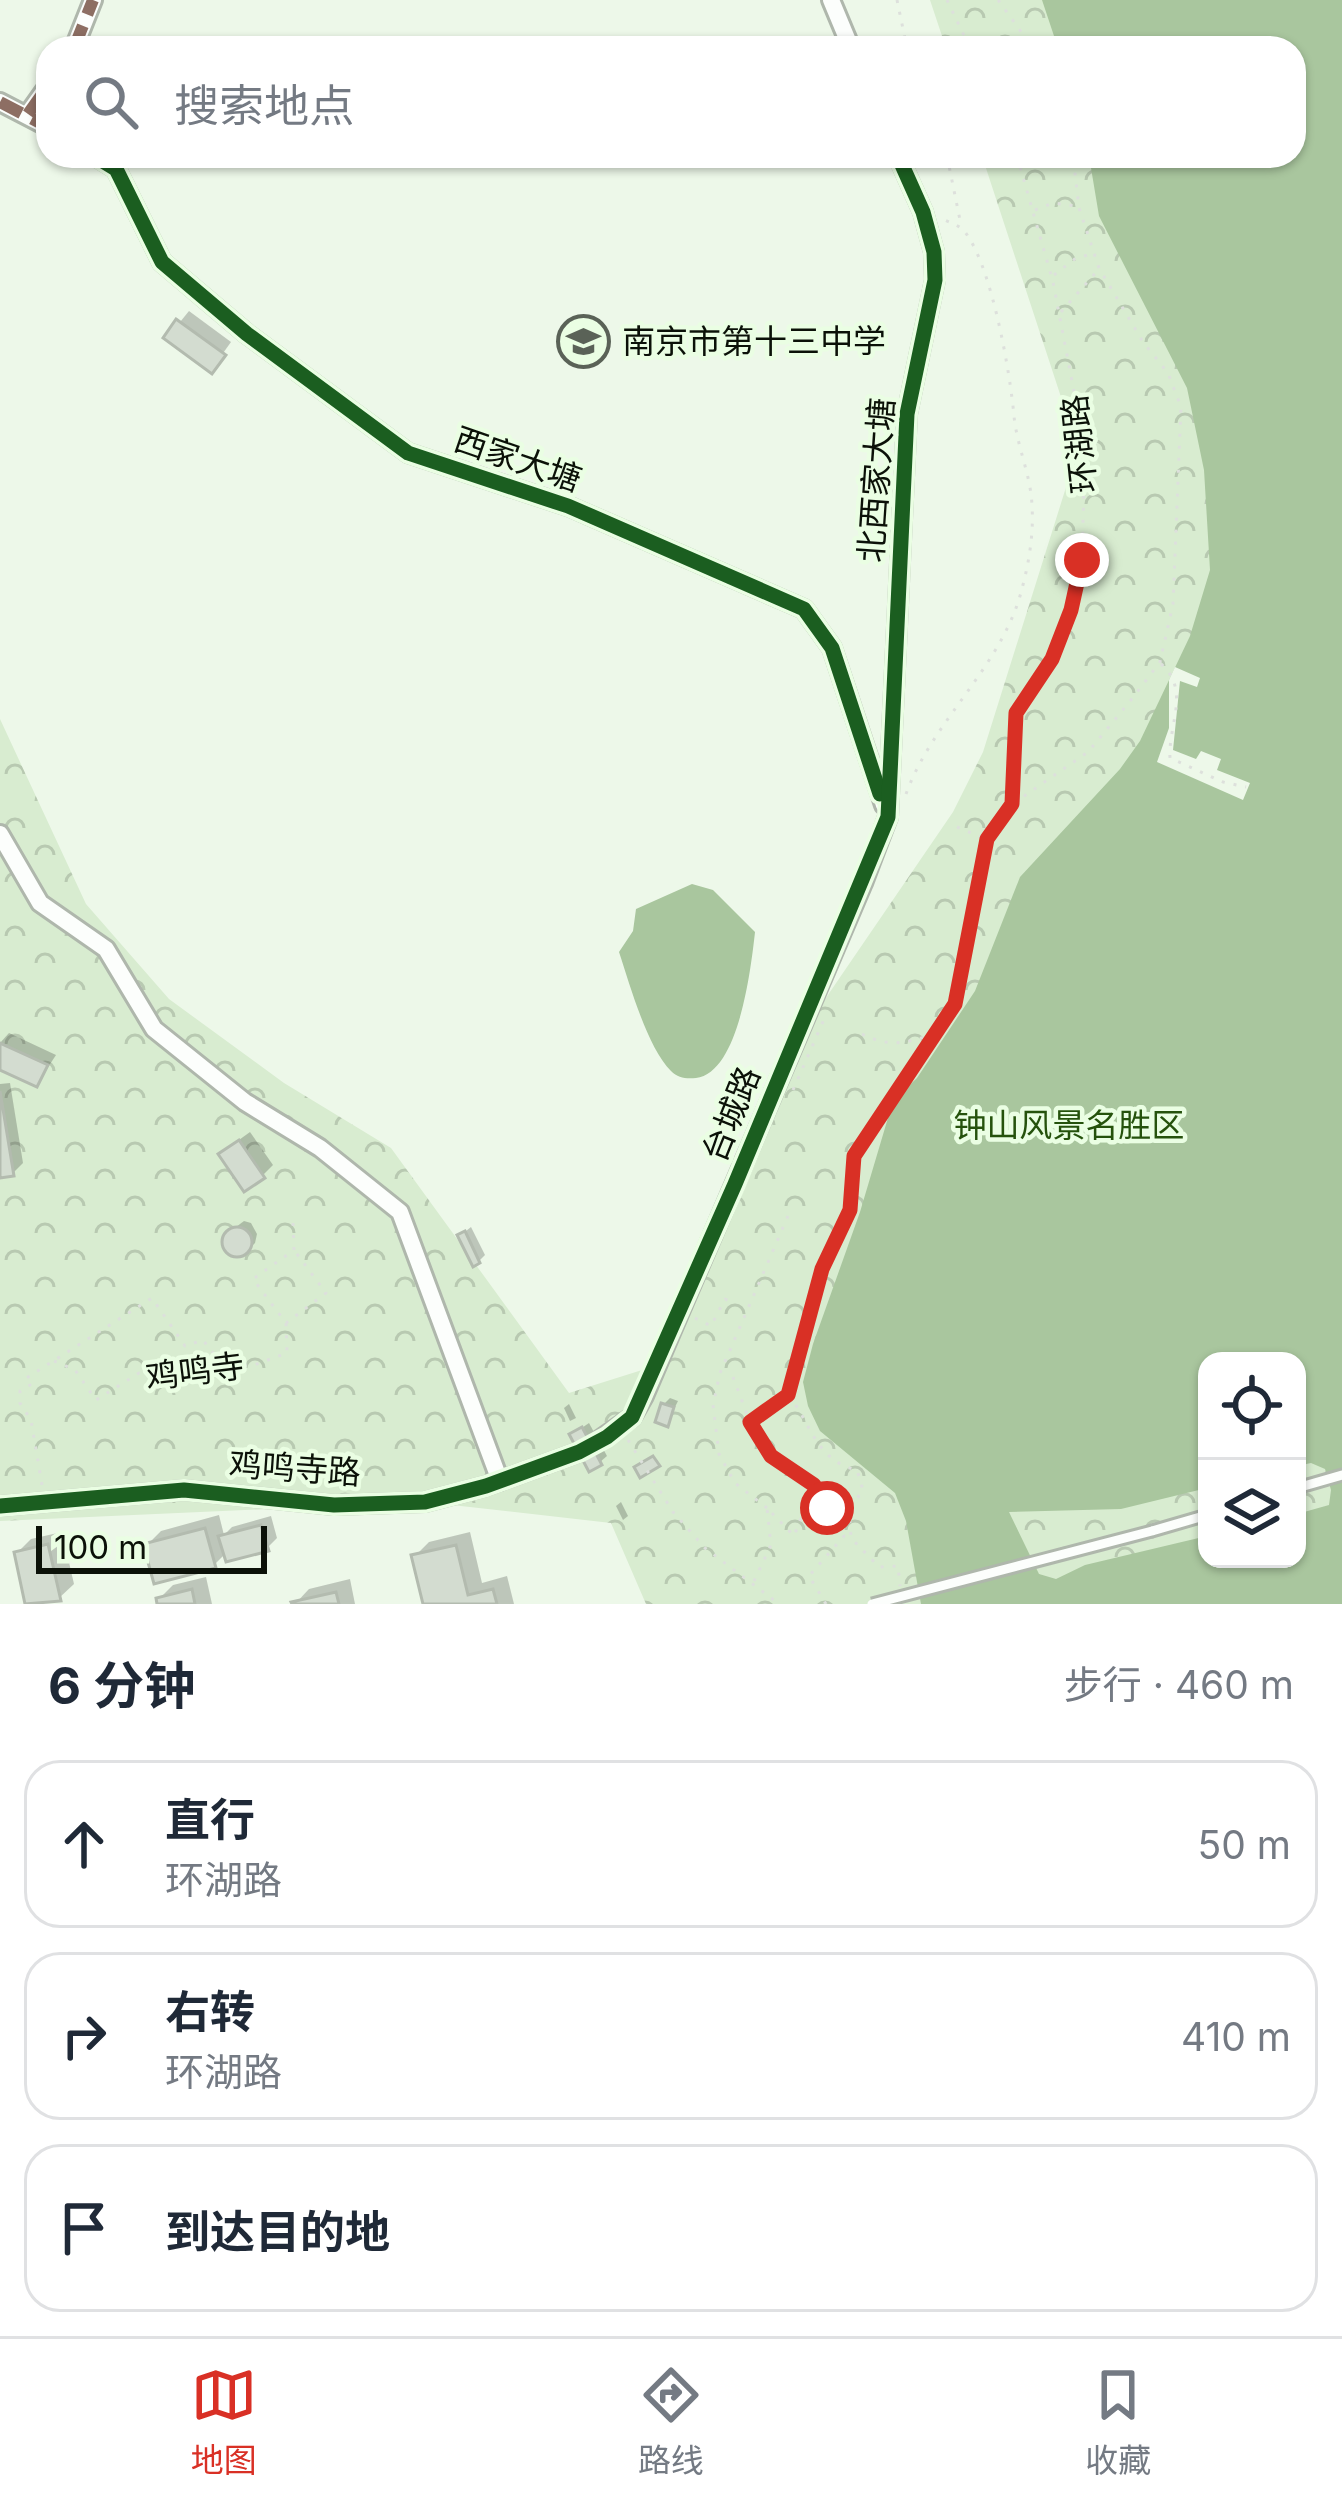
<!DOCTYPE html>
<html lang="zh">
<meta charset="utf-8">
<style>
:root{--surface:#fff;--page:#f6f6f7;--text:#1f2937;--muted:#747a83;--line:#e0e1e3;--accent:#d93025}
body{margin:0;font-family:Inter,"Noto Sans SC",sans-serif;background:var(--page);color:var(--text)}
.controls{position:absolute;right:36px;bottom:36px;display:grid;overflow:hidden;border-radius:24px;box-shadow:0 3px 9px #0004}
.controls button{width:108px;height:108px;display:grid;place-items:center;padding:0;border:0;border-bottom:3px solid var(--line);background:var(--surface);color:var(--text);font:60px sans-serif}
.scale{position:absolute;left:36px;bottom:30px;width:231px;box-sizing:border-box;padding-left:12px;border:6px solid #0b1108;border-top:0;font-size:33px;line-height:42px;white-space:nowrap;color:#0b1108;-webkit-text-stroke:9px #eafee3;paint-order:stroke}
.stop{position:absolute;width:36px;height:36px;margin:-27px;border:9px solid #d93025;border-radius:50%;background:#fff}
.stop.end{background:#d93025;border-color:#fff;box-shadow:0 3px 12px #0008}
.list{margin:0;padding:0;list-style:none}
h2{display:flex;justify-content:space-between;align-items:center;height:156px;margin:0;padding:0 48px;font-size:51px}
h2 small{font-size:39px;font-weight:400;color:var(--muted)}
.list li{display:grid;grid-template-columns:78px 1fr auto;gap:36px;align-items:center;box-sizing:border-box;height:168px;margin:0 24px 24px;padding:0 24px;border:3px solid var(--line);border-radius:36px}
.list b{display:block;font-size:45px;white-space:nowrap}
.list p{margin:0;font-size:39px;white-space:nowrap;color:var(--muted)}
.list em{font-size:39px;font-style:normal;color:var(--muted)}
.icon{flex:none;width:66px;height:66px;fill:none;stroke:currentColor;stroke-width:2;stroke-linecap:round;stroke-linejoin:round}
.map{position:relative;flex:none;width:1342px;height:1604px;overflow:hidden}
.search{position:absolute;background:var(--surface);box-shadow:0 3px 9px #0004;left:36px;right:36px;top:36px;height:132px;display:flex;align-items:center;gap:30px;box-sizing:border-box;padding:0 42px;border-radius:36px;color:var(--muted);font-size:45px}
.sheet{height:732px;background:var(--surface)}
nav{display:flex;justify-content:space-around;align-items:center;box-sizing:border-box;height:168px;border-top:3px solid var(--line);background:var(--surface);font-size:33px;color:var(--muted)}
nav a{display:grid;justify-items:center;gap:6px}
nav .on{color:var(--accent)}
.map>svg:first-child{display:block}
.park{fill:url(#park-crowns);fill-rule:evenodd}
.water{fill:#a9c69e;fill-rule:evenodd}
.pier{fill:#edf8e9}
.shadow{fill:#0003}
.building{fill:#d3dcd0;stroke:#b3bbaf;stroke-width:3}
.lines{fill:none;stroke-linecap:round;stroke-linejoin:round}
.lane-casing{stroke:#afb7ac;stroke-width:15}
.street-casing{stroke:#afb7ac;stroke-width:22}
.path{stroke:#dde0dc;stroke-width:3;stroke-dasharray:3 9;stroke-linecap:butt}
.lane{stroke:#fcfefc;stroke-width:9}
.street{stroke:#fcfefc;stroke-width:16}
.lane-bridge-casing{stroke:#afb7ac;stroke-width:15;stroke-linecap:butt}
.lane-bridge{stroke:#fcfefc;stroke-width:9}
.quiet{stroke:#8d6e63;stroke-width:12;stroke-dasharray:24 12;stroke-linecap:butt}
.cycleway-casing{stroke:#eafee3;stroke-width:22}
.cycleway{stroke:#1b5e20;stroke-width:15}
.route{stroke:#d93025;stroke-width:15}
.labels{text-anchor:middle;stroke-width:9;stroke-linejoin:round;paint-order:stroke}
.poi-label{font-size:33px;fill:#0b1108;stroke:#eafee3;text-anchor:start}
.street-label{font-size:33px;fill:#0b1108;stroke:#eafee3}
.park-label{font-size:33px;fill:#25520c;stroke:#eafee3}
</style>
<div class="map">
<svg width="1342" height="1604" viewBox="0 0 1342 1604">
<defs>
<pattern id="park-crowns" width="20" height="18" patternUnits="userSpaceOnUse" patternTransform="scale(3)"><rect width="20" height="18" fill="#d8ecd0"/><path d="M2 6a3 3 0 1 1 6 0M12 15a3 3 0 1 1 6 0" fill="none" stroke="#b8c9b1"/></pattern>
</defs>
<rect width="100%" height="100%" fill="#edf8e9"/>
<path class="park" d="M930,0H1342V1604H646L611,1523L425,1502L0,1521V719L86,904L169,999L284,1083L391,1148L569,1393L658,1365L765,1087L953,812L983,752L1078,449L982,156H1294V48H946ZM1207,1361H1297V1559H1207Z"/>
<g class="water">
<path d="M1042,0H1342V1604H921L906,1521L895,1493L820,1431L808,1406L803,1382L813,1344L860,1212L893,1101L917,1078L975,991L1020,877L1120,769L1140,741L1190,636L1210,570L1204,470L1187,388L1099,216L1089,156H1294V48H1058ZM1207,1361H1297V1466L1311,1463L1325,1469L1331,1490L1329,1505L1297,1514V1559H1207V1536L1085,1565L1056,1579L1039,1574L1009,1512L1121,1509L1207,1488Z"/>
<path d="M692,884L713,890L755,932C751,968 739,1073 696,1078C686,1079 678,1078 671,1071C647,1047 630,985 619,952L633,931L636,909Z"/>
</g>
<path class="pier" d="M1175,667L1200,678L1197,687L1180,681L1173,750L1196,759L1201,751L1221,759L1217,770L1250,783L1243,800L1157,762L1169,728V680Z"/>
<g class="shadow">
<path d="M189,311L231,342L216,363L167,338Z"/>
<path d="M9,1033L56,1055L37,1084L0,1067V1043Z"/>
<path d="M10,1083L23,1163L13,1173L0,1175V1084Z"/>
<path d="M250,1132L273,1165L263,1175L232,1145Z"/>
<path d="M244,1221L251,1223L257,1234L255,1243L248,1250L230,1254L224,1243L228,1233Z"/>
<path d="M471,1227L485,1255L479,1261L461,1235Z"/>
<path d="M670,1398L678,1401L667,1423L664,1404Z"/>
<path d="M569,1404L576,1418L570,1421L564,1408Z"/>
<path d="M589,1423L607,1456L600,1462L573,1434Z"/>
<path d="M621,1502L628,1516L623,1520L616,1506Z"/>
<path d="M219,1515L224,1535L232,1527L271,1516L277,1538L267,1548L226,1553L214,1565L147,1545L161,1531Z"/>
<path d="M62,1532L74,1584L59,1598L28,1604L17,1553L31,1539Z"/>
<path d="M470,1532L482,1583L507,1576L514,1604H426L415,1556L429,1542Z"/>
<path d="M206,1577L212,1604H160L159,1599L173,1585Z"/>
<path d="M350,1579L355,1604H295L309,1589Z"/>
</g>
<g class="building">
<path d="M176,319L226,355L212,374L163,338Z"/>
<path d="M0,1043L48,1065L37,1087L0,1070Z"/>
<path d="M0,1091L14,1176L0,1178Z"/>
<path d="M239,1140L265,1178L244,1192L218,1154Z"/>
<circle cx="237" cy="1242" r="15"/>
<path d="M465,1231L480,1263L473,1267L457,1235Z"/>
<path d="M661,1403L674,1407L668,1427L655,1422Z"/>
<path d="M582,1427L602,1465L589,1472L569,1434Z"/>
<path d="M653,1456L660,1466L640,1478L634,1467Z"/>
<path d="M261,1525L269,1551L226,1562L218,1536Z"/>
<path d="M205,1528L216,1568L154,1584L143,1544Z"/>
<path d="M48,1544L61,1601L25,1604L14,1552Z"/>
<path d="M456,1545L468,1595L493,1589L497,1604H423L411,1555Z"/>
<path d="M192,1589L195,1604H157L156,1598Z"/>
<path d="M336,1592L339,1604H292L291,1602Z"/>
</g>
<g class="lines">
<defs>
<g id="lane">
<path d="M1297,1488L1342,1475"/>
<path d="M1152,1531L1207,1515"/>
</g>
<g id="street">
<path d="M831,0L851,48"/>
<path d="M74,48L93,0"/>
<path d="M0,102L48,127"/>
<path d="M28,114L48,86"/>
<path d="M95,156L116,169L162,262L247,334L408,453L568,506L804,609L832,648L884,805"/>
<path d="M0,834L40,903L106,949L154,1029L245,1102L320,1148L400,1212L500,1481"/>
<path d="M592,1445L632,1417L644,1396L863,883L888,817L907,414L935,280L934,252L923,212L898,156"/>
<path d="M0,1506L184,1490L334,1505L425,1502L486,1486L579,1452"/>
</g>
</defs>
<use href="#lane" class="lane-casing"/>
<use href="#street" class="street-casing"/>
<g class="path">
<path d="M897,0L907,48"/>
<path d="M947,0L970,48"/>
<path d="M998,0L1033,48"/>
<path d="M947,156L961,225"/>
<path d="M1035,210L1053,203L1076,206"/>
<path d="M1054,275L1076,258L1092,254"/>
<path d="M1061,312L1098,270"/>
<path d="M1161,664C1191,690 1168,725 1170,758L1223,782L1246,787"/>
<path d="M906,794C932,722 998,670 1020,596C1028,568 1034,536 1032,506C1031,475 1017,447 1014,416C1010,372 992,267 965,232C959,225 951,223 942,219"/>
<path d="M1014,803L1088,752L1131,700L1160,662L1173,604L1181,407L1168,373L1143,342L1099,268L1079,208L1073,156"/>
<path d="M957,827L985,839"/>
<path d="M862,1034C890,1048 906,1043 934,1034"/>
<path d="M793,1090L825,1017"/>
<path d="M293,1223L294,1250L253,1279L286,1323L326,1293L294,1250"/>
<path d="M695,1318L711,1326L725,1299L734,1303"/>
<path d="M54,1361L75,1370L96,1400L139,1373L173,1374L201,1367L254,1365L287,1353L286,1323"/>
<path d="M733,1377L749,1420"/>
<path d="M789,1395C811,1424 816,1461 857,1470L863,1490C851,1508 843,1511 822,1507L817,1492"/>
<path d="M628,1440L673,1512L705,1548L779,1604"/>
<path d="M42,1485L31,1420L20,1403V1391L30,1385L25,1379L152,1298L185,1346L203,1340L223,1366"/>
<path d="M767,1508L735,1483L719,1454L713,1405L720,1373L788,1216"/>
<path d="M849,1508L851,1538L879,1567L898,1566L900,1586"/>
<path d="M754,1581L771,1545L767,1508L794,1536L813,1487"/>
<path d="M826,1604L809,1576L844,1536L814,1485L771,1456L750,1422L788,1395L822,1269L850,1210L854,1156L955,1004L987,839L1012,804L1016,713L1052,659L1071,610L1082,560L1085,449L1053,282L1017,156"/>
</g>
<use href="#lane" class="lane"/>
<use href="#street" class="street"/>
<defs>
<path id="lane-bridge" d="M872,1604L1152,1531"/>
</defs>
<use href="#lane-bridge" class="lane-bridge-casing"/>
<use href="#lane-bridge" class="lane-bridge"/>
<g class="quiet">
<path d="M74,48L93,0"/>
<path d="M0,102L48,127"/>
<path d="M28,114L48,86"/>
</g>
<defs>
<g id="cycleway">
<path d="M95,156L116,169L162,262L247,334L408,453L568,506L804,609L832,648L880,794"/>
<path d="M0,1506L184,1490L334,1505L425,1502L486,1486L579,1452L607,1437L632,1417L735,1184L888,817L907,414L935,280L934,252L923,212L898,156"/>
</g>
</defs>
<use href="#cycleway" class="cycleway-casing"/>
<use href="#cycleway" class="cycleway"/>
</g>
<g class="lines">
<path class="route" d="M827,1508L814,1485L771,1456L750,1422L788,1395L822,1269L850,1210L854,1156L955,1004L987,839L1012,804L1016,713L1052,659L1071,610L1082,560"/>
</g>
<defs>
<symbol id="school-ring" viewBox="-11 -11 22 22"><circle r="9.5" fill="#eafee3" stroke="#5a6257" stroke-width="1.5"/><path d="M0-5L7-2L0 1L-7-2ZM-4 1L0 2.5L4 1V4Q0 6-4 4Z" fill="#5a6257"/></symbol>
</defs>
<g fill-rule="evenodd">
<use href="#school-ring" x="554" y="312" width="59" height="59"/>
</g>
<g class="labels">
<g class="poi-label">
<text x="622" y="353">南京市第十三中学</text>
</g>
<g class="street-label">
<text transform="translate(1079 444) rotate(-96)" y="12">环湖路</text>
<text transform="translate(518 459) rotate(19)" y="12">西家大塘</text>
<text transform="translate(876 480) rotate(-86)" y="12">北西家大塘</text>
<text transform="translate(731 1114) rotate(-68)" y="12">台城路</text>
<text transform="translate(195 1371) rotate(-7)" y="12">鸡鸣寺</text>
<text transform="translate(295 1468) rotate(4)" y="12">鸡鸣寺路</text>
</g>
<g class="park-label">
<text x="1069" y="1137">钟山风景名胜区</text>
</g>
</g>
</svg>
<div class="controls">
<button><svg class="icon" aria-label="locate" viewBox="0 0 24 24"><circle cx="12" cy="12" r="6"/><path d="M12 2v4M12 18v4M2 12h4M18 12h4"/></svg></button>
<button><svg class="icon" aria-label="layers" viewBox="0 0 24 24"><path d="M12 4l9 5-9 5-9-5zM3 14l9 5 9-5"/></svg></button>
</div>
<div class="scale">100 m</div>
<div class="stop" style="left:827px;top:1508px"></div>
<div class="stop end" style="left:1082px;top:560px"></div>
<div class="search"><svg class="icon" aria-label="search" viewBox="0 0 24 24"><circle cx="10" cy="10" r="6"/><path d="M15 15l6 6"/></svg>搜索地点</div>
</div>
<section class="sheet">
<h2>6 分钟<small>步行 · 460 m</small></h2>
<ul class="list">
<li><svg class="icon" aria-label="ahead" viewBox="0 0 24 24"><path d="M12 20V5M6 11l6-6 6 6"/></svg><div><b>直行</b><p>环湖路</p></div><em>50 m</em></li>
<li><svg class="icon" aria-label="right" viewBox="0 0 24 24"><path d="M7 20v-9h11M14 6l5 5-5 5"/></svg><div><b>右转</b><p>环湖路</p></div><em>410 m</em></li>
<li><svg class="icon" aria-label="arrive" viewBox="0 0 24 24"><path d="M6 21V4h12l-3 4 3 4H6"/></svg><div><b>到达目的地</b></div></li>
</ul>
</section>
<nav>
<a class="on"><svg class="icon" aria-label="map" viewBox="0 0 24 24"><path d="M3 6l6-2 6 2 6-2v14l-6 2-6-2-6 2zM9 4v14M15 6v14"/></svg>地图</a>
<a><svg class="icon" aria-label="directions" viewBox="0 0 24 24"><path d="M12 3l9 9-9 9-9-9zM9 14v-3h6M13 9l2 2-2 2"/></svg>路线</a>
<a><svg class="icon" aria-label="saved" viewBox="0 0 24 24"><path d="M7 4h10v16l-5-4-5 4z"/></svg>收藏</a>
</nav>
